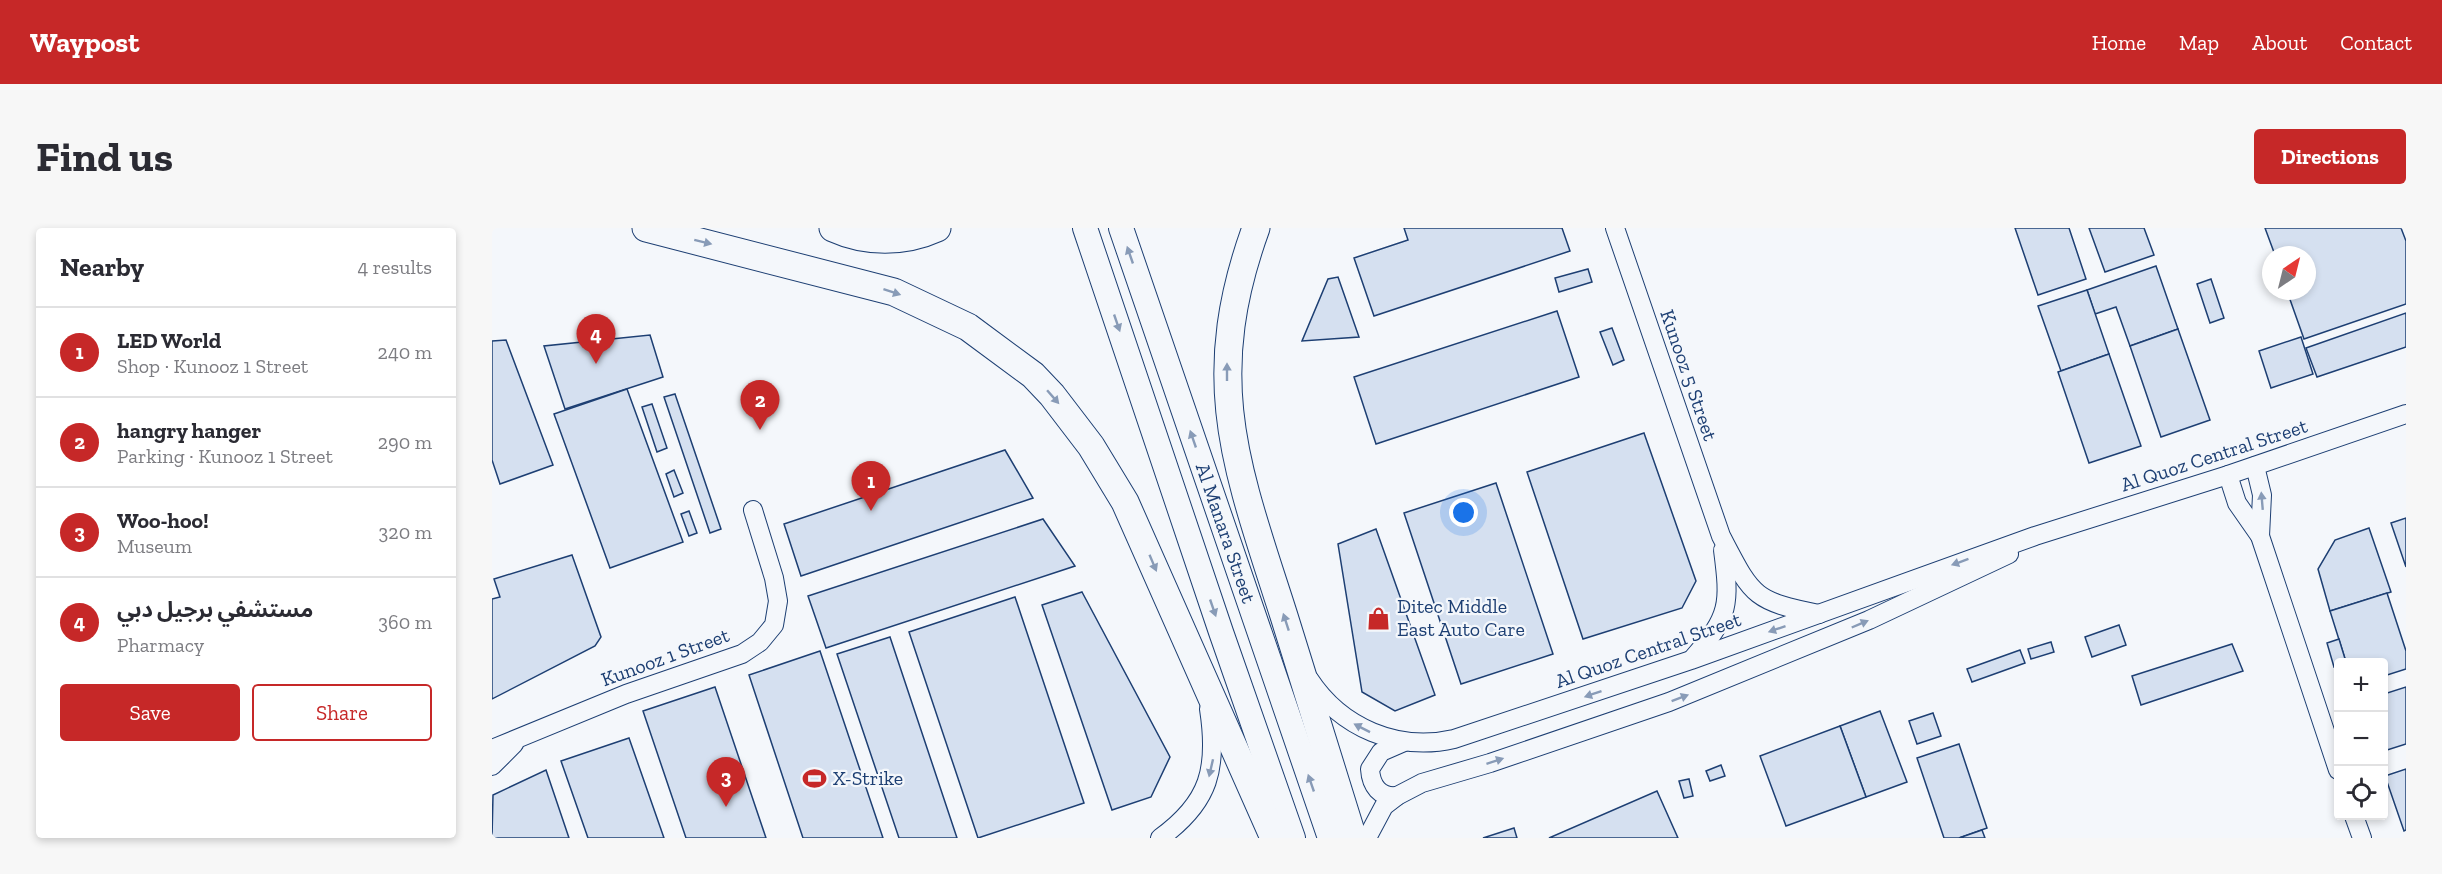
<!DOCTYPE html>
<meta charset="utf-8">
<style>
:root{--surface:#fff;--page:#f7f7f7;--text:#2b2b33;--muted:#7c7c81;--line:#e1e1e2;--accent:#c62828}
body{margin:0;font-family:"Zilla Slab","Noto Sans Arabic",serif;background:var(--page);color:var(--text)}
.controls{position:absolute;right:18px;bottom:18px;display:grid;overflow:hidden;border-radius:6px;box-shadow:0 3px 9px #0003}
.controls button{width:54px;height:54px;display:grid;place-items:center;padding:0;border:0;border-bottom:2px solid var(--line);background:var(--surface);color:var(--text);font:30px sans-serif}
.compass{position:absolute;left:1770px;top:18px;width:54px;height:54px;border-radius:50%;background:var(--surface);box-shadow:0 3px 9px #0003;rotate:35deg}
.you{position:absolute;left:972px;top:285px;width:21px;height:21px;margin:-15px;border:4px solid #fff;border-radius:50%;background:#1a73e8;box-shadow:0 0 0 9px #1a73e833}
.badge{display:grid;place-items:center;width:39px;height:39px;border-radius:50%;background:var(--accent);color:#fff;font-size:20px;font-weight:700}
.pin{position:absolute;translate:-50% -50px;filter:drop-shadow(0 2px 3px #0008)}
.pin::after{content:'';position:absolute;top:32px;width:21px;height:18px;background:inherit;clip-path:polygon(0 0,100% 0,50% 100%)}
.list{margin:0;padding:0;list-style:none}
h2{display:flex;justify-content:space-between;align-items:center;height:78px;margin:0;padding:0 24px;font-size:26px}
h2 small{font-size:20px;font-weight:400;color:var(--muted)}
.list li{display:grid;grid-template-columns:39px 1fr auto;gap:18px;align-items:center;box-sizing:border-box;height:90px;padding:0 24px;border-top:2px solid var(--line)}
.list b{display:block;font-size:22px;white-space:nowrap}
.list p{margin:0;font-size:20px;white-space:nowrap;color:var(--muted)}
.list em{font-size:20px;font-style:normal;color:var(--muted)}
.actions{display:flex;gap:12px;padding:18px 24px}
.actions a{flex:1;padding:14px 0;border:2px solid var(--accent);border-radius:6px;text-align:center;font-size:21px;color:var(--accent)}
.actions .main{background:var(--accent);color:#fff}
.icon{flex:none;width:33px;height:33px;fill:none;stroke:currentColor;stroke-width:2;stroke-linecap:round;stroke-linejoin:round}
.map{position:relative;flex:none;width:1914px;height:610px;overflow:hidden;border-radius:6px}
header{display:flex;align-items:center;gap:36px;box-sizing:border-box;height:84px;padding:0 30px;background:var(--accent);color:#fff}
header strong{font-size:28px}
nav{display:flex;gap:33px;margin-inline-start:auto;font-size:21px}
.intro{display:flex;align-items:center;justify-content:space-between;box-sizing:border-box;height:144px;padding:0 36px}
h1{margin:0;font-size:42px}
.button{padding:15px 27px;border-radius:6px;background:var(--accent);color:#fff;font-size:21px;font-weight:700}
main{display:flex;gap:36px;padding:0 36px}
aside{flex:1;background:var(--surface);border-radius:6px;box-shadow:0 3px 9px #0003}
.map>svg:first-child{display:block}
.building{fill:#d5e0f0;stroke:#1d3f73;stroke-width:1.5}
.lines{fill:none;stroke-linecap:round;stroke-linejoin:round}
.minor-casing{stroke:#1d3f73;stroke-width:20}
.major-casing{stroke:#1d3f73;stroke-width:26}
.highway-casing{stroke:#1d3f73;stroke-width:29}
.minor{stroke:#f4f7fb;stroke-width:18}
.major{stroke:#f4f7fb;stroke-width:24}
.highway{stroke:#f4f7fb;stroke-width:27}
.oneway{fill:#889bb7}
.labels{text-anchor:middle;stroke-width:4.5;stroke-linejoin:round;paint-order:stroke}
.street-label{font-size:20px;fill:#1d3f73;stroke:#f4f7fb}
.poi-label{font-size:20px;fill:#1d3f73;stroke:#f4f7fb;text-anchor:start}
</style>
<header>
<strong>Waypost</strong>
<nav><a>Home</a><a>Map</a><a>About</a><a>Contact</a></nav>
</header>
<div class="intro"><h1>Find us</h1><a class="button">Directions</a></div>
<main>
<aside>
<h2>Nearby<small>4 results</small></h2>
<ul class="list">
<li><span class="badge">1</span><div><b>LED World</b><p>Shop · Kunooz 1 Street</p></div><em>240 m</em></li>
<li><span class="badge">2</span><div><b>hangry hanger</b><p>Parking · Kunooz 1 Street</p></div><em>290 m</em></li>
<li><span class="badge">3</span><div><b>Woo-hoo!</b><p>Museum</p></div><em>320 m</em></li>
<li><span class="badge">4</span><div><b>مستشفي برجيل دبي</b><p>Pharmacy</p></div><em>360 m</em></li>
</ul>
<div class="actions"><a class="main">Save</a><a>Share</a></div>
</aside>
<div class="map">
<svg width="1914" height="610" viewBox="0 0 1914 610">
<rect width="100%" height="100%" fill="#f4f7fb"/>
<g class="building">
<path d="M912,0H1070L1078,23L882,88L862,30L916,12Z"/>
<path d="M1523,0H1577L1594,51L1546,67Z"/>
<path d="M1597,0H1652L1662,27L1613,44Z"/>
<path d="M1773,0H1909L1914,13V76L1812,111L1795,63H1815V27H1783Z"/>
<path d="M1664,38L1686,101L1638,118L1624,79L1603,86L1595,62Z"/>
<path d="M1096,41L1100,54L1067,64L1063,50Z"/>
<path d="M846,49L867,109L810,113L836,51Z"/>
<path d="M1719,51L1732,90L1718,95L1705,56Z"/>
<path d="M1595,62L1617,126L1569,143L1546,78Z"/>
<path d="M1065,83L1087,149L884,216L862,149Z"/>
<path d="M1914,85V119L1825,149L1814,120Z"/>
<path d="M1120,100L1132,132L1121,137L1108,104Z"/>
<path d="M1686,101L1718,192L1669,209L1638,118Z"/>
<path d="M158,107L171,149L73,181L52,118Z"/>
<path d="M1809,109L1821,146L1779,160L1767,123Z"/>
<path d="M14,112L61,237L8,256L0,232V113Z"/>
<path d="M1617,126L1649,218L1597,235L1566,144Z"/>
<path d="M135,161L191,314L118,340L62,186Z"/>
<path d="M183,166L229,301L218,305L172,169Z"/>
<path d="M160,176L175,220L165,224L150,179Z"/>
<path d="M1152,205L1204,353L1190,380L1091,411L1035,244Z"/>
<path d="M513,222L541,270L309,348L292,296Z"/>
<path d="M182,242L191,265L182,269L174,246Z"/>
<path d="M1004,255L1061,426L969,456L912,285Z"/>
<path d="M197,283L205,305L197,308L189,286Z"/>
<path d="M1914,290V339L1899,295Z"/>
<path d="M551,291L583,338L334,420L316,368Z"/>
<path d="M1877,300L1899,364L1838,383L1826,341L1843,312Z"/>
<path d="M884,301L943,467L903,483L870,464L846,316Z"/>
<path d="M80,327L109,409L103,418L0,471V371L8,369L2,351Z"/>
<path d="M590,364L678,529L659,569L620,582L550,377Z"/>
<path d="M1895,365L1914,423V441L1892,448V434H1854L1838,383Z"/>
<path d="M523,369L592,575L486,610L417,404Z"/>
<path d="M1627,397L1634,417L1600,429L1593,409Z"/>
<path d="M398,409L465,610H407L345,426Z"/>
<path d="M1847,411L1854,434H1846V438L1842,439L1835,415Z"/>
<path d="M1559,414L1562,424L1539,431L1536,421Z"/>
<path d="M1740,416L1751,443L1649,477L1640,448Z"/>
<path d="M1528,422L1533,435L1480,454L1475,441Z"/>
<path d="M328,423L391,610H311L257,447Z"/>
<path d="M223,459L274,610H194L151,483Z"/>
<path d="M1914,459V516L1892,523V466Z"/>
<path d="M1388,483L1415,554L1374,569L1348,498Z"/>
<path d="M1441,485L1449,508L1425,516L1417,493Z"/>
<path d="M1348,498L1374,569L1294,598L1268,528Z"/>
<path d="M137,510L172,610H96L69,533Z"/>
<path d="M1467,516L1495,600L1467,610H1452L1425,530Z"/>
<path d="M1229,537L1233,548L1218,553L1214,543Z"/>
<path d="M1914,541V602L1912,603L1893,548Z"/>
<path d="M54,542L77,610H0L1,567Z"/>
<path d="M1197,551L1201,568L1192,570L1187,553Z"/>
<path d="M1165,563L1186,610H1057Z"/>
<path d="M1022,600L1025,610H991Z"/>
<path d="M1490,602L1493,610H1467Z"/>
</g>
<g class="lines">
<defs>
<g id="minor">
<path d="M1123,0L1229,308C1260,367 1260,373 1327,386"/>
<path d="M1763,238L1770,267L1768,308"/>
<path d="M1736,247L1745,275L1768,308L1846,542"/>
<path d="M1201,430C1238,388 1238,376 1231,322"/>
<path d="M817,451C849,500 906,524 962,511L1199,432L1543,308L1736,247L1914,186"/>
<path d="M0,521L134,466L250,426L268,414L282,397L286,373L282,350L261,282"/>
<path d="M0,538L22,516"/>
<path d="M905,568C888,570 879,558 878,541L889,524L912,514"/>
<path d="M1862,588L1870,610"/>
<path d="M668,610C718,574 726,540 717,481"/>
<path d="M875,610L892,578L905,568L930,555L998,535L1177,474L1377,392L1517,326"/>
</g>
<g id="major">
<path d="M593,0L729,404L801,610"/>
<path d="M629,0L838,610"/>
</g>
<g id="highway">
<path d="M154,0L402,64L476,99L541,147L560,167L599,218L633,274L782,610"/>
<path d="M341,0C374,15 412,15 445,0"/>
<path d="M764,0C708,154 745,241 792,388C815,462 838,536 861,610"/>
</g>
</defs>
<use href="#minor" class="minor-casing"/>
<use href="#major" class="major-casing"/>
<use href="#highway" class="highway-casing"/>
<use href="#minor" class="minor"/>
<use href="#major" class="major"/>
<use href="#highway" class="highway"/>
</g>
<defs><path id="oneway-solid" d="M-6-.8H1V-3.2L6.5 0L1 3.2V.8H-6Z" transform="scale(1.5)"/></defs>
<g class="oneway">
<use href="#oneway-solid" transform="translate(211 14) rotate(14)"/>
<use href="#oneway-solid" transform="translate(638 27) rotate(-109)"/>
<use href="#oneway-solid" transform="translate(400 64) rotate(18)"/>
<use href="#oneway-solid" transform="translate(625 95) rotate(71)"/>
<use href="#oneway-solid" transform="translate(735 144) rotate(-90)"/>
<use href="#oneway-solid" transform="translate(561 169) rotate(49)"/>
<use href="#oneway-solid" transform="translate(701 211) rotate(-109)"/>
<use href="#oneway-solid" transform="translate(1770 273) rotate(-95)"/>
<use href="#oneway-solid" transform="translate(1468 334) rotate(160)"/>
<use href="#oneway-solid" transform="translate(661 335) rotate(67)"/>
<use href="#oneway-solid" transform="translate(721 380) rotate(71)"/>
<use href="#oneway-solid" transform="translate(794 394) rotate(-108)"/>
<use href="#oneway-solid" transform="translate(1368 396) rotate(-23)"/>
<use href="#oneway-solid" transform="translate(1285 401) rotate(161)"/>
<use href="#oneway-solid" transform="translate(1101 466) rotate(161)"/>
<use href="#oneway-solid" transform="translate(1188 470) rotate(-21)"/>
<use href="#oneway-solid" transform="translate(870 500) rotate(-153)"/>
<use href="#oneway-solid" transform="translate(1003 533) rotate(-18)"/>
<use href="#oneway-solid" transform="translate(719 540) rotate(103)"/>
<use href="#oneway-solid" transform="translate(819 555) rotate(-109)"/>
</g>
<defs>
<symbol id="shop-bare" viewBox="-9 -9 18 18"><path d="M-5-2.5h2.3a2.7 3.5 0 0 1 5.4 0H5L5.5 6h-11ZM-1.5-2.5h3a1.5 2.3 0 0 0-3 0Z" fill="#c62828" stroke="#f4f7fb" stroke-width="2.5" paint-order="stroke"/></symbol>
<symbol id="stadium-bare" viewBox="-9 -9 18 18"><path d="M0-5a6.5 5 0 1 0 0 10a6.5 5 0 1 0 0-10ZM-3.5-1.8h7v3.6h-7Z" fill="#c62828" stroke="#f4f7fb" stroke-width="2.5" paint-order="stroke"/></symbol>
</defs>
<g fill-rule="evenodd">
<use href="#shop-bare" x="870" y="374" width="33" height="33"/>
<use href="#stadium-bare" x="306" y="534" width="33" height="33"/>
</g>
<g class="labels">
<g class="street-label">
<text transform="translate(1197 147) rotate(71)" y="7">Kunooz 5 Street</text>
<text transform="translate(1722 227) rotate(-18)" y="7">Al Quoz Central Street</text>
<text transform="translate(734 305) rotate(71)" y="7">Al Manara Street</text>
<text transform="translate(1156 422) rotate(-19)" y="7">Al Quoz Central Street</text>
<text transform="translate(173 429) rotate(-20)" y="7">Kunooz 1 Street</text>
</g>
<g class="poi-label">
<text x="905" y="385">Ditec Middle<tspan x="905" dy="23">East Auto Care</tspan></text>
<text x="341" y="557">X-Strike</text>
</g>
</g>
</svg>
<div class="controls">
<button>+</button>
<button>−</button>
<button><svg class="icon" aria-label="locate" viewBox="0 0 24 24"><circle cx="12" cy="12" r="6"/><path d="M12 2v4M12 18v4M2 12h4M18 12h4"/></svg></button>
</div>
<svg class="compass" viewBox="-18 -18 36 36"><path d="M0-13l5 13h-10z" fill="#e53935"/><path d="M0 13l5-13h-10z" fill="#7c7c81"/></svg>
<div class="you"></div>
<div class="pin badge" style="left:379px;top:283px">1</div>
<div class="pin badge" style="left:268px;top:202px">2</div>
<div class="pin badge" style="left:234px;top:579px">3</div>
<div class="pin badge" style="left:104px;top:136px">4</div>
</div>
</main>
